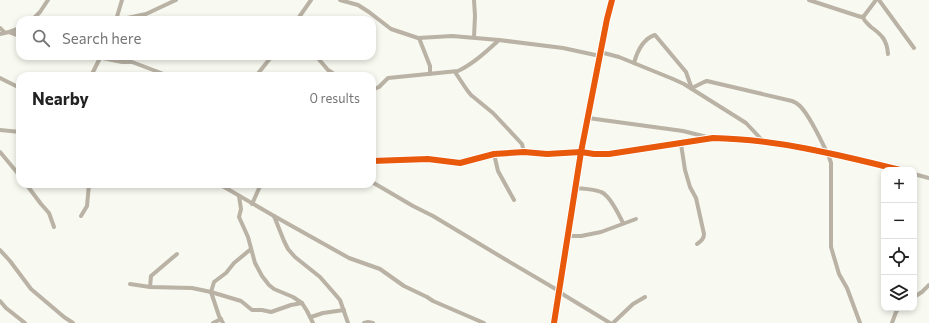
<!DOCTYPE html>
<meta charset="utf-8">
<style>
:root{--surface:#fff;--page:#f2f2f2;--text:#222;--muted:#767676;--line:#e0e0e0}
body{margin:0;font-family:Commissioner,sans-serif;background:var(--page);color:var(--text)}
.controls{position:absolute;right:12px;bottom:12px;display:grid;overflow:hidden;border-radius:8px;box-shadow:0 2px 6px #0003}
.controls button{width:36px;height:36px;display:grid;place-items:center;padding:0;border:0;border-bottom:1px solid var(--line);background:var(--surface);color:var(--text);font:20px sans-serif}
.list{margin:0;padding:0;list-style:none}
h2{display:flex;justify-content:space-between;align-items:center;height:52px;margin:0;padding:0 16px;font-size:17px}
h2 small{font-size:13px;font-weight:400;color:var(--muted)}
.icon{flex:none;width:22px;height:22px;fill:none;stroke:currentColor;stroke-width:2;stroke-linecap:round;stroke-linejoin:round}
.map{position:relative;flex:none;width:929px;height:323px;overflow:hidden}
.search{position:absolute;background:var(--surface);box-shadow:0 2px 6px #0003;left:16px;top:16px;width:360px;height:44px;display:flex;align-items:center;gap:10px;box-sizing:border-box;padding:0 14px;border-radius:12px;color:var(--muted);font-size:15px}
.panel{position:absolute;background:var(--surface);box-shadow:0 2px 6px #0003;left:16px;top:72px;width:360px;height:116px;border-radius:12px}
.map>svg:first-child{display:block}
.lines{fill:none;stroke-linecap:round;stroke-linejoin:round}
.minor{stroke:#b9b2a5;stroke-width:4}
.cycleway-casing{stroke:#fff;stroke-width:8}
.cycleway{stroke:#e8590c;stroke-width:6}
</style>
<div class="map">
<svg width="929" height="323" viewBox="0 0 929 323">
<rect width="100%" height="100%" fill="#f8f9f0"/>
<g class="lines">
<g class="minor">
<path d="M340,0L358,5L369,12L391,29L418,38L452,36L499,40L563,48L600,56"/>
<path d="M809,0L861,17L864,16L876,0"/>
<path d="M879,0L914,48"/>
<path d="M863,17C864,21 868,24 871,27C882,35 887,40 888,54"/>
<path d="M32,20L40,12L48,0"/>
<path d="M116,20L122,0"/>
<path d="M118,20L146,14L176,0"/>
<path d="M297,20L311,0"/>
<path d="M0,28L4,32"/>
<path d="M9,32L20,28"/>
<path d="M0,34L9,32L20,36"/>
<path d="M474,37L475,16L474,0"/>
<path d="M419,38L430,66V74"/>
<path d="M600,52L619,57L673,79L684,84L746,123L763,141"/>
<path d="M93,56L122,62H132L169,76"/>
<path d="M316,56L328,70L337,76"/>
<path d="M634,63C637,52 642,39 655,35L686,72L692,89"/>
<path d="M455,72L467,90L471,95L493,113L522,144L524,152"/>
<path d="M91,76L101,56"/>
<path d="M256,76L272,56"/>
<path d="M0,78L20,88"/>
<path d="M692,88L704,82L707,81L792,101C795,102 797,103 800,106C810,116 823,144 829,157L831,163V247L839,274L847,288L860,323"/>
<path d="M372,90L379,87L388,78L458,71C473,64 487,51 499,40"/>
<path d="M588,118L683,131L711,138"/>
<path d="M0,130L20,132"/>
<path d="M681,144L685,170L690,187L696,198L704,234C704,239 701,241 697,244"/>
<path d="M0,152L20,176"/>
<path d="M494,154L498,171L514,200"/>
<path d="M372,161L428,159L460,163L494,154L524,152L547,154L581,152L594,154H609L713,138C775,139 840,155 900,170"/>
<path d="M914,174L929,178"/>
<path d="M372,182L413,206L433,216L503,258L559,291L564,295L610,323"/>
<path d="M26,184L41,204L49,213L54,227"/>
<path d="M219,184L274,216L349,258L380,269L404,286L427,297L433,301L484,323"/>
<path d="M575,188C584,189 593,189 601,192C610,195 619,215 623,223"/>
<path d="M239,196L241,209L239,217L248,237L255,263L262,276L269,285L274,289L293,297L302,303L307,311L313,323"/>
<path d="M252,204L261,184"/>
<path d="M81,216L87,206L89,184"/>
<path d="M274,216L284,241L288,249L295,257L320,277L334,293L340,300L348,323"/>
<path d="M568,236H581L601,232L636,219"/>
<path d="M0,250L10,261L31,289L64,317L73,323"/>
<path d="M130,284L150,287L192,288L211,292L241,301L252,310H262L271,312L291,305L302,303"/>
<path d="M150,287L151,276L177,254"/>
<path d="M914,297L922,292L929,285"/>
<path d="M0,301L6,308L25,323"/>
<path d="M311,317L323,313L344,310"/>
<path d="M213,323L221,319"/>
<path d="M223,323L219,316L211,292L214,282L226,273L234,263L251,249"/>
<path d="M364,323L368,322L373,323"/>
<path d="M554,323L581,152L607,19L612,0"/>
<path d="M613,323L633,304L645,297"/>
<path d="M892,323L896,312L899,308"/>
</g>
<defs>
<g id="cycleway">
<path d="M372,161L428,159L460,163L494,154L524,152L547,154L581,152L594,154H609L713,138C775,139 840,155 900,170"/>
<path d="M554,323L581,152L607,19L612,0"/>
</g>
</defs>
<use href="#cycleway" class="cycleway-casing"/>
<use href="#cycleway" class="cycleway"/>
</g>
</svg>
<div class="controls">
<button>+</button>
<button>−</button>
<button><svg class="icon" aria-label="locate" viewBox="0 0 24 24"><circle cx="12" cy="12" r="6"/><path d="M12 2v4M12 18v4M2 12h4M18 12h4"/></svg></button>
<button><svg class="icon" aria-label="layers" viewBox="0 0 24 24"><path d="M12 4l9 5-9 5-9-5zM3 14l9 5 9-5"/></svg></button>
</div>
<div class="search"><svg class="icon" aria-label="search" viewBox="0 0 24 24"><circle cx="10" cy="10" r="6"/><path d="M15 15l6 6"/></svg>Search here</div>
<section class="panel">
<h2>Nearby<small>0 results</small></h2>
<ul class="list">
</ul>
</section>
</div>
